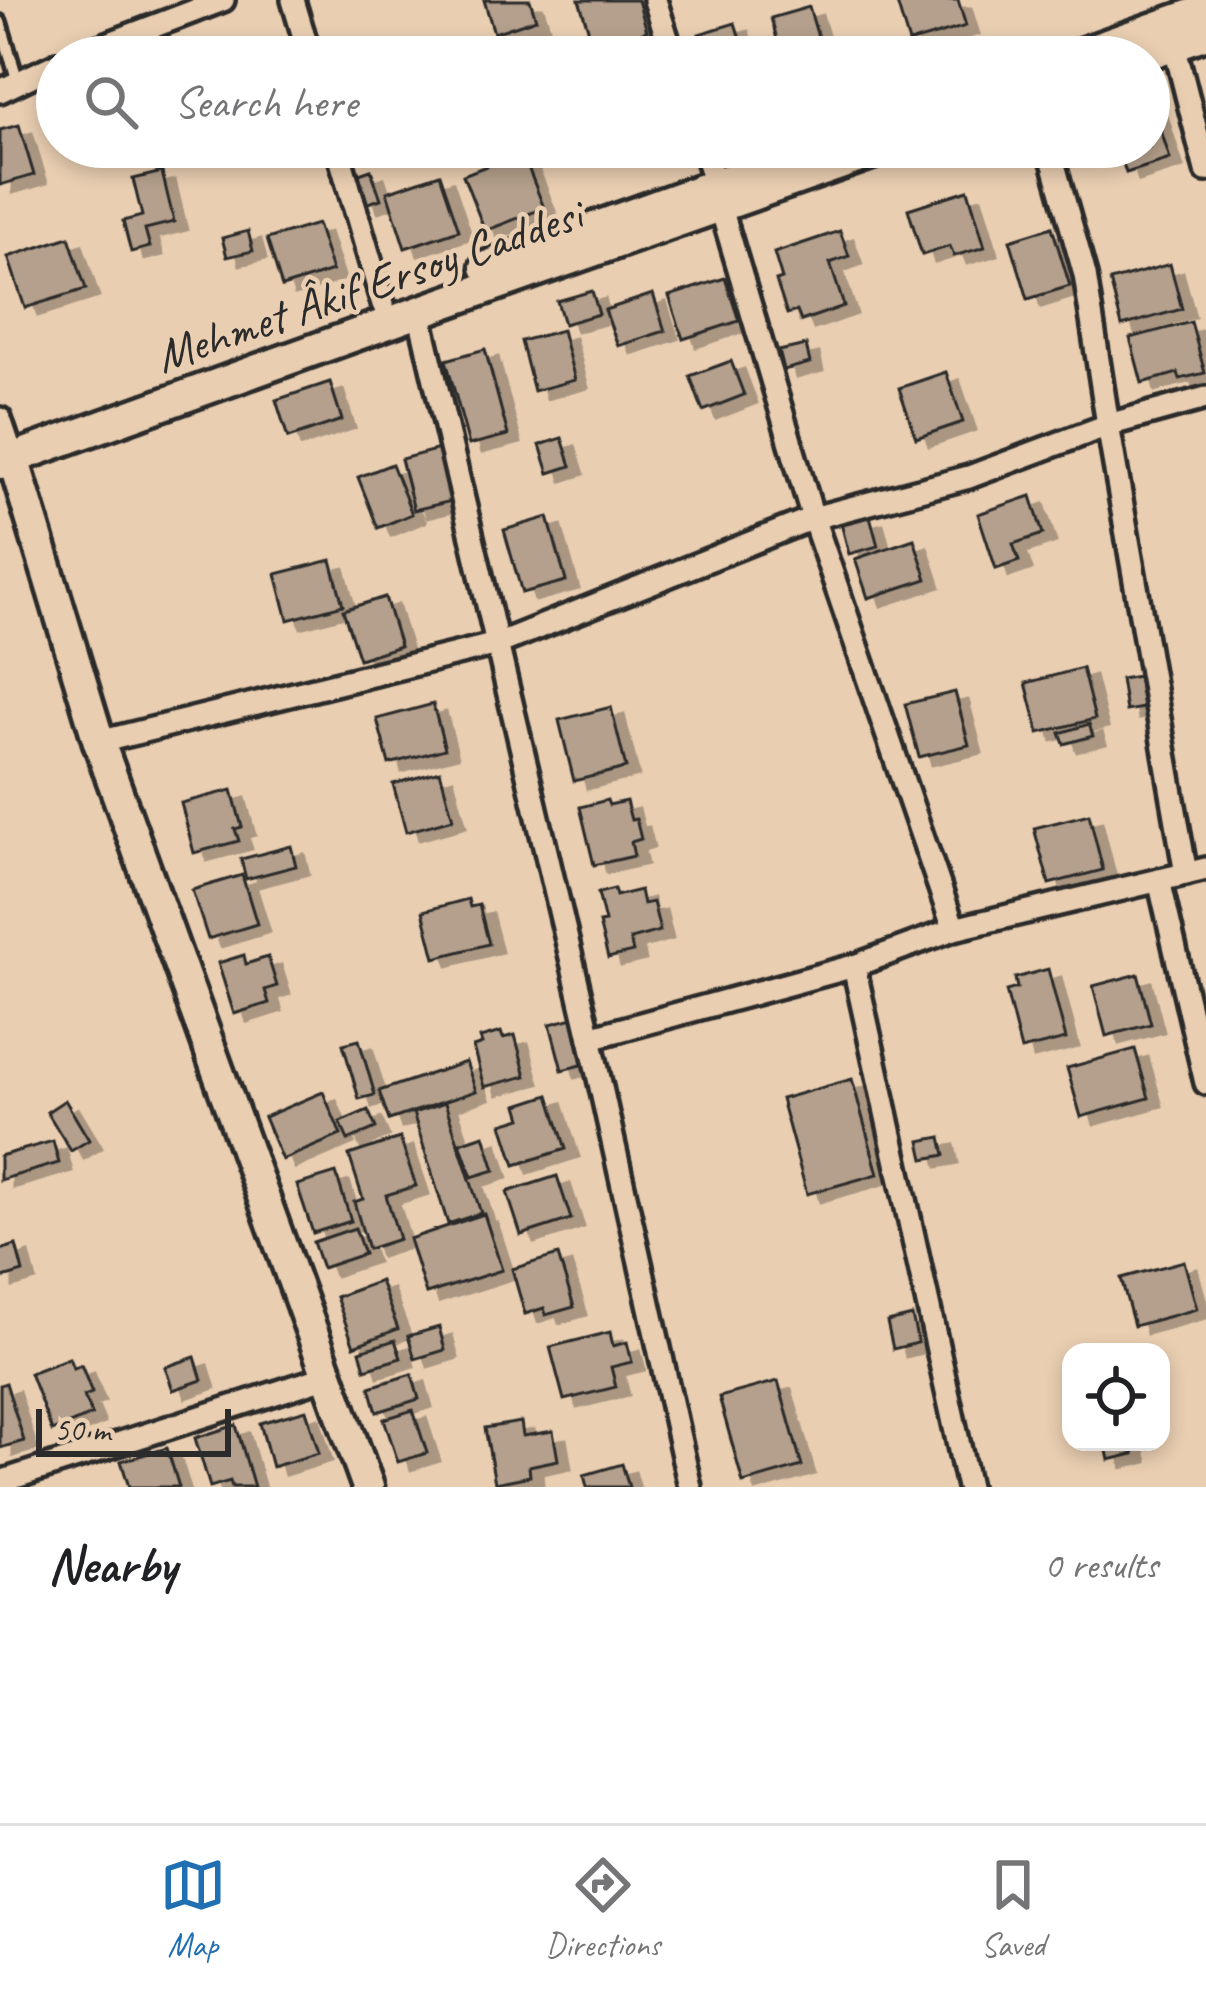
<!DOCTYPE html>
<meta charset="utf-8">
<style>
:root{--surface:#fff;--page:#f2f2f2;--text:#202124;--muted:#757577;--line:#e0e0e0;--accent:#1f6fb2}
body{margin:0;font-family:Caveat,sans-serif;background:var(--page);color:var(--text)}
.controls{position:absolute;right:36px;bottom:36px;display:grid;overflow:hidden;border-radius:24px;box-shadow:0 6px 18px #0003}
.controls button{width:108px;height:108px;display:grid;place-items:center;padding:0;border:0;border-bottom:3px solid var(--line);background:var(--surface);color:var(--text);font:60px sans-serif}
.scale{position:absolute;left:36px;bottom:30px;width:195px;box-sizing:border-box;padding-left:12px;border:6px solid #2b2b2b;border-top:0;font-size:33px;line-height:42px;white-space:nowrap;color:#2b2b2b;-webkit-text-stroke:9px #e9ceb1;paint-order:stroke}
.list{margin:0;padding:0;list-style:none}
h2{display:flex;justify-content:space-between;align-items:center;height:156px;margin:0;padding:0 48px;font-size:51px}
h2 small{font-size:39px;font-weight:400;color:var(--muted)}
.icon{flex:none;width:66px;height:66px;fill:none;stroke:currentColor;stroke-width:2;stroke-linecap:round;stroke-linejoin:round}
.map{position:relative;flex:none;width:1206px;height:1487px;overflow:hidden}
.search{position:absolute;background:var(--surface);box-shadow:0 6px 18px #0003;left:36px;right:36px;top:36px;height:132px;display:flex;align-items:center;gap:30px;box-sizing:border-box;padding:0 42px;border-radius:66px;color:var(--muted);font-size:45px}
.sheet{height:336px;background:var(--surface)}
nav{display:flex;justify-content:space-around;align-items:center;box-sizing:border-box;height:168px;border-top:3px solid var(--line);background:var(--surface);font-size:33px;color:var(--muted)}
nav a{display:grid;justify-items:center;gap:6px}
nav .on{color:var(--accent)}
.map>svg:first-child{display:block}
.building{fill:#b4a08c;stroke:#2b2b2b;stroke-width:3;filter:url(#shadow)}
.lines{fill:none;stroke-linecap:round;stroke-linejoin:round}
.lane-casing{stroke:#2b2b2b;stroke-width:20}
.street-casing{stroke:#2b2b2b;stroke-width:30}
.secondary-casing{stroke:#2b2b2b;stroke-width:39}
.lane{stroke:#e9ceb1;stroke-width:10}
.street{stroke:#e9ceb1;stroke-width:21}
.secondary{stroke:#e9ceb1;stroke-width:30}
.labels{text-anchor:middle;stroke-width:9;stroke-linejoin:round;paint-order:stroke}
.street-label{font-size:48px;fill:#2b2b2b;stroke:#e9ceb1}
</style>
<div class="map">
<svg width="1206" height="1487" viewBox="0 0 1206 1487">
<defs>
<filter id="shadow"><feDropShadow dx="13" dy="8" stdDeviation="0" flood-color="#0004"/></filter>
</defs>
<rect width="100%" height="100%" fill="#e9ceb1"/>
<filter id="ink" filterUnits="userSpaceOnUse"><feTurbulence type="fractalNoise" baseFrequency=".00833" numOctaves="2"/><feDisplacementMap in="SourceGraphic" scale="24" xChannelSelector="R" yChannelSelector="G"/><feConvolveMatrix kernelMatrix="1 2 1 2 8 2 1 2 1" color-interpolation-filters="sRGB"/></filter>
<g filter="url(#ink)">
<g class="building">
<path d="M484,0H530L536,19L494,33Z"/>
<path d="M579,0H638L647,31L594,48Z"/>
<path d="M896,0H958L966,26L909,43Z"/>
<path d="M809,7L824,57H782L771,18Z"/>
<path d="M735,23L746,57H706L699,34Z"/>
<path d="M1153,105L1170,159L1126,173L1118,147H1149V106Z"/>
<path d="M19,125L34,175L0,185V130Z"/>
<path d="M522,152L544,208L485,231L463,175Z"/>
<path d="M371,170L381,199L365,204L356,175Z"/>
<path d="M162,172L174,222L145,229L150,247L131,252L123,221L142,216L133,179Z"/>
<path d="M440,174L459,230L405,248L387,192Z"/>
<path d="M968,190L985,247L954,256L950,246L922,255L908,209Z"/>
<path d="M317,224L332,271L282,287L267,239Z"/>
<path d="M1052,227L1070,286L1028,299L1010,240Z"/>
<path d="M248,231L253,251L227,257L222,238Z"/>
<path d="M840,231L849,256L830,263L844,306L801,321L797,311L787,314L776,281L782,279L774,253Z"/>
<path d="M69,237L86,289L25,308L8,257Z"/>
<path d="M1170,264L1182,309L1122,326L1110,281Z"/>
<path d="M725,278L739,321L683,339L669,296Z"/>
<path d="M592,291L599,314L564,324L557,301Z"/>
<path d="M653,294L665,331L618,346L605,310Z"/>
<path d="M1191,322L1205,373L1180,379L1178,373L1142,383L1130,338Z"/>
<path d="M562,330L575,380L534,391L521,341Z"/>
<path d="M806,345L810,363L784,370L779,351Z"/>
<path d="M485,349L508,435L469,445L446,360Z"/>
<path d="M731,361L744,395L703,411L690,376Z"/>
<path d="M946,372L963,422L916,438L899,388Z"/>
<path d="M330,382L342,420L288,438L276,400Z"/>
<path d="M562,438L571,466L549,473L540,445Z"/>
<path d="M439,449L452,501L414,510L401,459Z"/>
<path d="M392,464L412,514L378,528L358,477Z"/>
<path d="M1031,496L1043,534L1013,544L1019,561L996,569L978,514Z"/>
<path d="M870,516L878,546L849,554L841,523Z"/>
<path d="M548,517L566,581L522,593L504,530Z"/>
<path d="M914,539L927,579L868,598L855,559Z"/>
<path d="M331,560L343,605L288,620L276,574Z"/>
<path d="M385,597L400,646L359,659L343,610Z"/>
<path d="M1082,668L1095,719L1039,733L1026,683Z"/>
<path d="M1138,676L1143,708L1126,711L1121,679Z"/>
<path d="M955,692L969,745L919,757L905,704Z"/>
<path d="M433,704L445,749L389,764L377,719Z"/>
<path d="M611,707L626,768L574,781L559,720Z"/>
<path d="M1089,724L1093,736L1064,744L1060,733Z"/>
<path d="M440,771L453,819L406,832L393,784Z"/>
<path d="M232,790L242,827L235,829L239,841L194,853L181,803Z"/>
<path d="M607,800L609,805L626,801L631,820L636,819L641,839L631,842L634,856L594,865L580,807Z"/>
<path d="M1089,814L1103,870L1049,884L1034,828Z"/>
<path d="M291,846L296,866L246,879L241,859Z"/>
<path d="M242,875L257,924L208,939L192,890Z"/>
<path d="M614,889L616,896L640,890L643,904L653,902L660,931L630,939L633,952L608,958L599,923L605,922L598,893Z"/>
<path d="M468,899L470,907L479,905L489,944L435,958L423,911Z"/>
<path d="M244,955L246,964L268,957L277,986L265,990L269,1003L234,1014L218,963Z"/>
<path d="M1048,969L1066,1039L1021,1050L1006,991L1017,988L1015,978Z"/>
<path d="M1138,974L1151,1024L1106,1036L1093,986Z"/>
<path d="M573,1018L585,1064L562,1070L550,1024Z"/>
<path d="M501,1032L503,1038L515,1035L526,1076L484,1087L473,1047L482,1044L480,1038Z"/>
<path d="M359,1040L375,1095L359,1099L343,1044Z"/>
<path d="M1135,1049L1149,1098L1081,1117L1067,1068Z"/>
<path d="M466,1062L476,1091L389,1120L379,1091Z"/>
<path d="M852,1079L878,1174L807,1194L781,1099Z"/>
<path d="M323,1092L341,1135L282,1160L264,1117Z"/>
<path d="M549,1095L566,1149L515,1165L502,1124L522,1118L518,1105Z"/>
<path d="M65,1100L89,1140L71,1151L47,1112Z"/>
<path d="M445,1103L481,1213L448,1224L413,1113Z"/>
<path d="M368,1110L376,1128L348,1140L340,1122Z"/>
<path d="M484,1135L495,1170L472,1177L460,1143Z"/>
<path d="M941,1137L945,1155L924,1159L920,1141Z"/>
<path d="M400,1138L416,1186L386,1195L399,1239L368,1249L354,1202L363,1199L349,1155Z"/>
<path d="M53,1141L59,1163L0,1180V1156Z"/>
<path d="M336,1173L351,1221L313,1233L297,1185Z"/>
<path d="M557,1176L571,1219L521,1235L507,1192Z"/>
<path d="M484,1214L502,1270L426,1294L409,1239Z"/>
<path d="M355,1228L364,1254L322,1268L313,1242Z"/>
<path d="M16,1245L23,1272L0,1279V1250Z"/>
<path d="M558,1255L574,1307L546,1315L544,1308L525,1314L512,1269Z"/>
<path d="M1184,1261L1197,1309L1134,1326L1121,1278Z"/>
<path d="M380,1281L398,1329L354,1346L336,1297Z"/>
<path d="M912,1316L918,1343L893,1349L887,1322Z"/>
<path d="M439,1327L445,1350L415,1359L408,1336Z"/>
<path d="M610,1332L613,1346L627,1342L632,1362L611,1367L616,1387L564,1400L550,1347Z"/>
<path d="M395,1340L401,1358L365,1369L360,1351Z"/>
<path d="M195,1357L202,1380L173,1390L165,1367Z"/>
<path d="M69,1358L73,1368L81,1365L92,1393L84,1396L92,1415L52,1431L30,1373Z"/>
<path d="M412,1374L419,1399L377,1412L370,1387Z"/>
<path d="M778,1381L802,1466L743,1483L719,1397Z"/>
<path d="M6,1383L24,1441L0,1448V1385Z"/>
<path d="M306,1410L319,1453L272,1467L260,1423Z"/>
<path d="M413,1410L427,1453L398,1462L384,1419Z"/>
<path d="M521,1422L523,1436L553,1431L558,1460L529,1466L530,1476L495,1483L485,1428Z"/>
<path d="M236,1425L254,1487H232L230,1481L210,1487L195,1438Z"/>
<path d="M1105,1442H1131L1134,1454L1109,1460Z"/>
<path d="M167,1448L179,1487H129L121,1461Z"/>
<path d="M622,1464L629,1487H587L584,1475Z"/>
</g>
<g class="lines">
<defs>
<path id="lane" d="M0,22L18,82"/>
<g id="street">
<path d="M293,0L310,57"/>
<path d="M655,0L673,57"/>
<path d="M1174,44L1206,170"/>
<path d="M73,57L223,0"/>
<path d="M0,91L57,64"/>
<path d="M337,147L383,304"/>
<path d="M703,147L715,184"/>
<path d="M1049,147L1085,275L1108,425L1186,874"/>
<path d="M721,208L813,518L954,929"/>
<path d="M419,312L590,1038L690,1487"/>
<path d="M0,419L13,458"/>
<path d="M99,742L497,644L813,518L969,477L1108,425L1206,398"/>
<path d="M1159,880L1206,1083"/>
<path d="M854,966L968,1487"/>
<path d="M590,1038L854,966L954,929L1206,869"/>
<path d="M0,1482L328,1376"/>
</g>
<g id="secondary">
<path d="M1073,57L1206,10"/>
<path d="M1138,57L1206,33"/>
<path d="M486,267L820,147"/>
<path d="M13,458L99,742L368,1487"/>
<path d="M0,463L419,312L888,147"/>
</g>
</defs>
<use href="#lane" class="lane-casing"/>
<use href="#street" class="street-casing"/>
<use href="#secondary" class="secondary-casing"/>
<use href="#lane" class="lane"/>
<use href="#street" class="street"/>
<use href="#secondary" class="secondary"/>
</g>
</g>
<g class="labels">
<g class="street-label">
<text transform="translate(368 284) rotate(-19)" y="17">Mehmet Âkif Ersoy Caddesi</text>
</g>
</g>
</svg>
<div class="controls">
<button><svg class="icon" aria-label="locate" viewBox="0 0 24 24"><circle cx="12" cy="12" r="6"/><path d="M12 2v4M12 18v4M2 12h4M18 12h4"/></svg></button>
</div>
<div class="scale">50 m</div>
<div class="search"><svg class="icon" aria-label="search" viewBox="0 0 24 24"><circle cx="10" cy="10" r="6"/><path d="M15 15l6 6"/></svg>Search here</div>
</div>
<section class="sheet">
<h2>Nearby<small>0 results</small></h2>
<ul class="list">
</ul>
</section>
<nav>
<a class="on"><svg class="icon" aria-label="map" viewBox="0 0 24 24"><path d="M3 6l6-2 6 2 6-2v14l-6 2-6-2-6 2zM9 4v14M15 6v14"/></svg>Map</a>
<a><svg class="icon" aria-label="directions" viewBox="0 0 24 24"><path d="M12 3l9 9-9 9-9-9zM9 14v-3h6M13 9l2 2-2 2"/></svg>Directions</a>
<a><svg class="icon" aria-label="saved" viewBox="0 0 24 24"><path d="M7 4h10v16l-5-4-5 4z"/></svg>Saved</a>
</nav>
